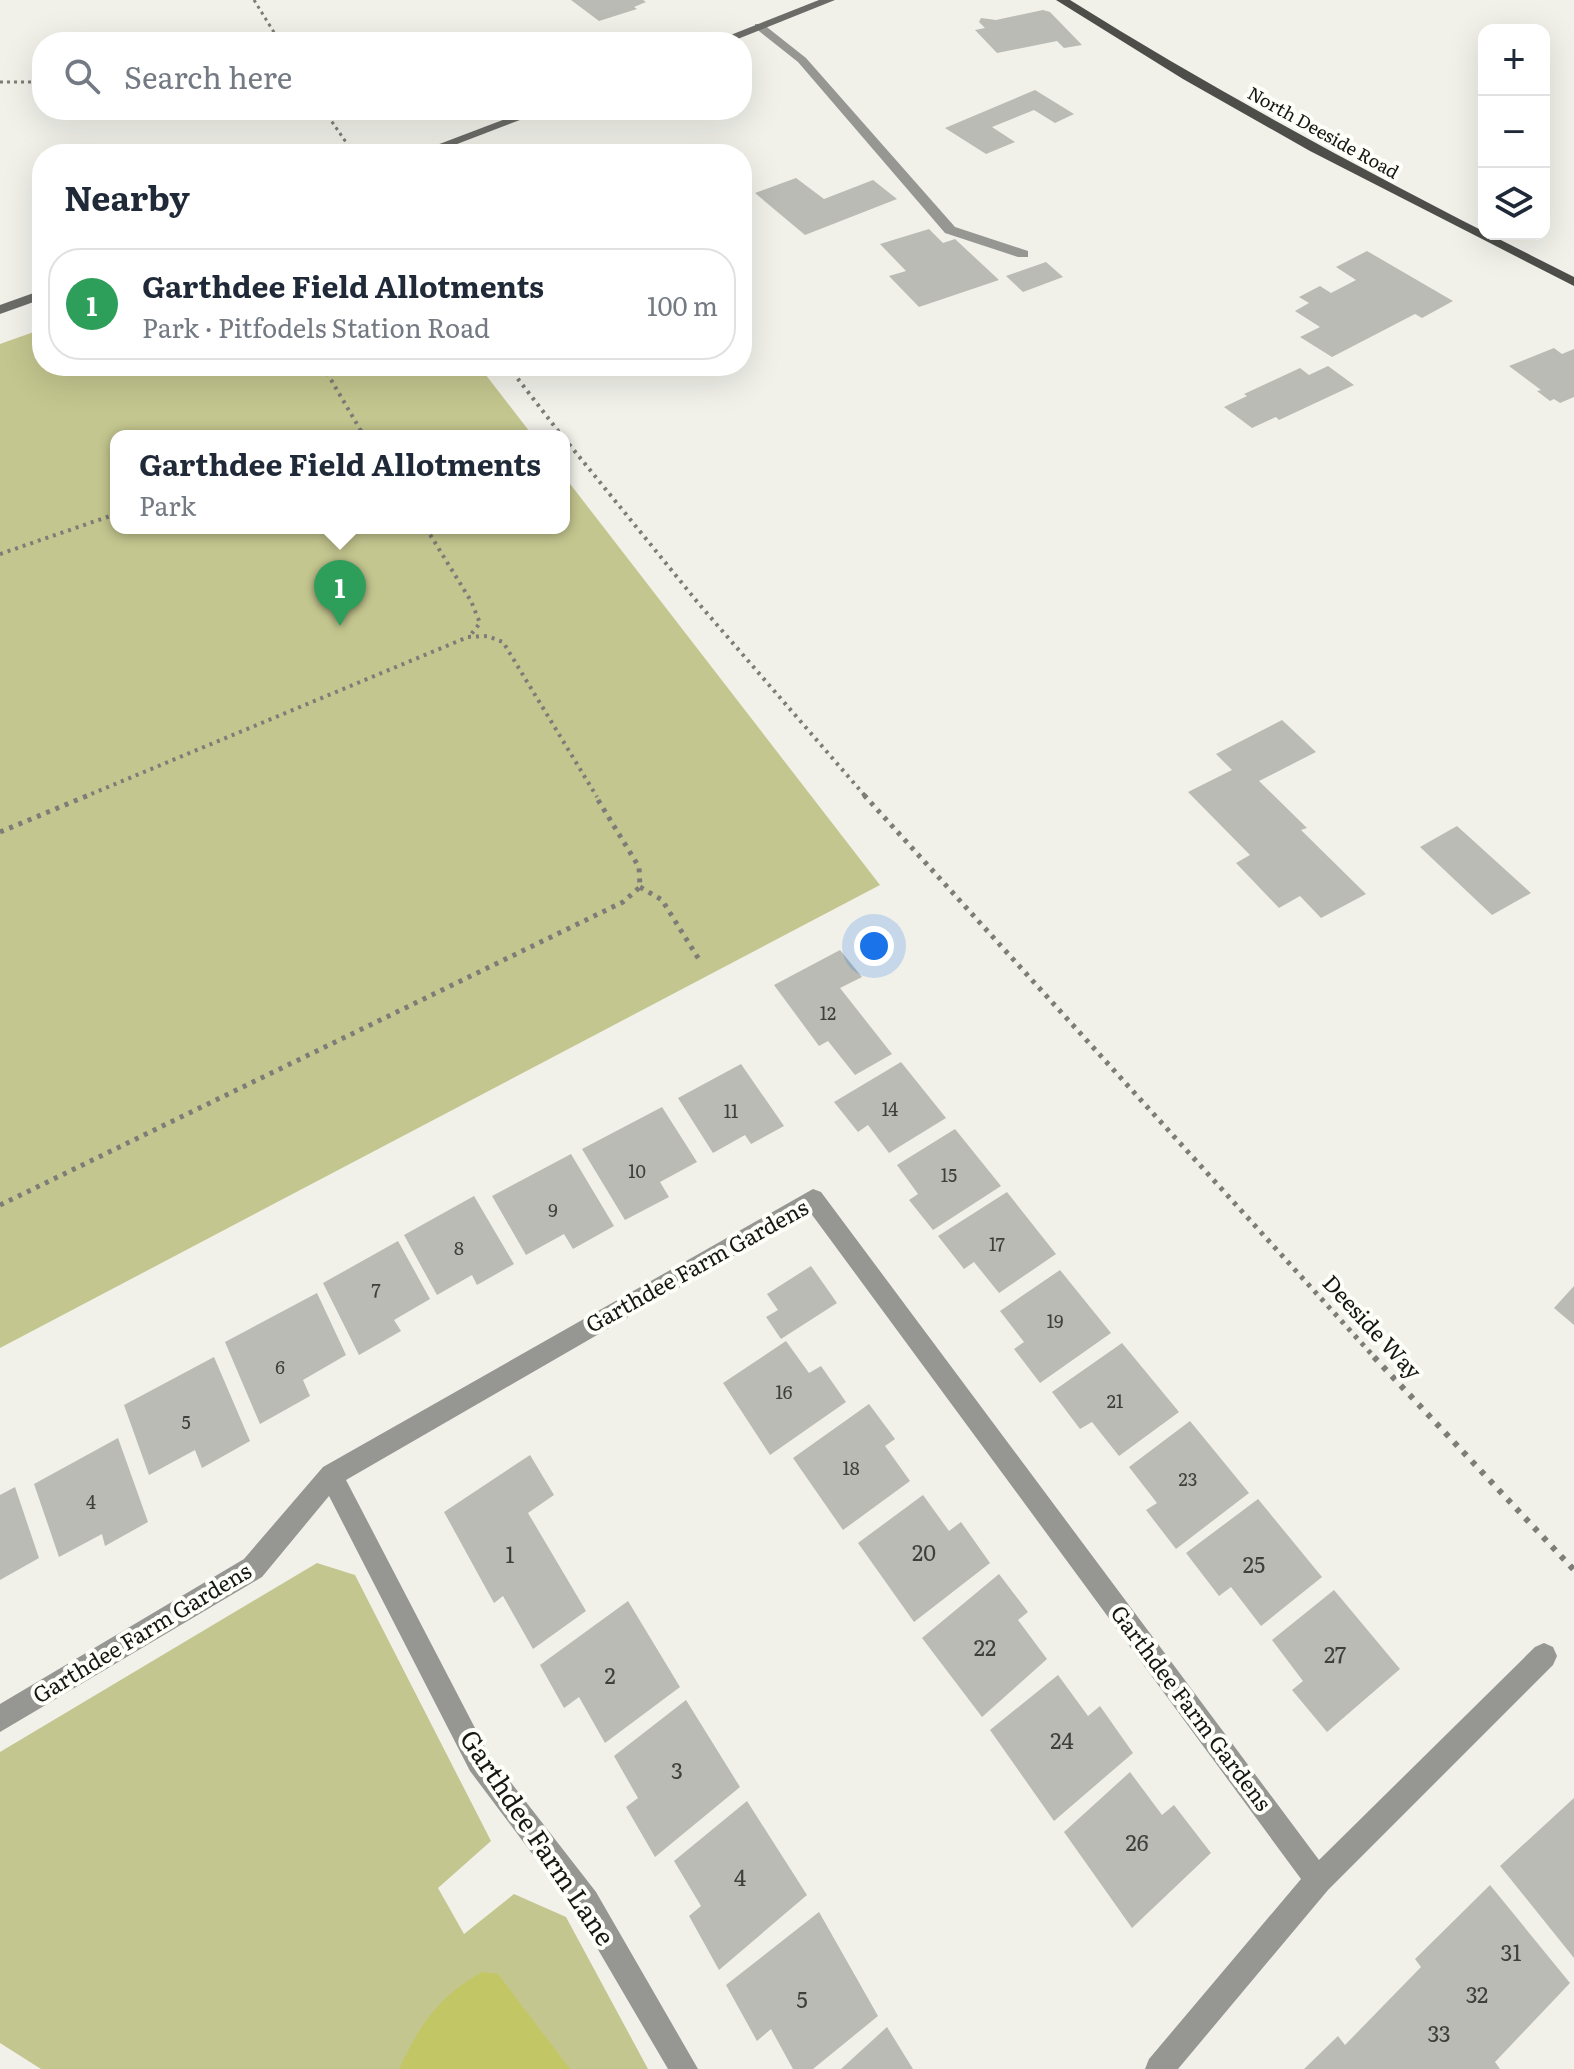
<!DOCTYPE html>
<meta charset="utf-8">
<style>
:root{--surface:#fff;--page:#f6f6f7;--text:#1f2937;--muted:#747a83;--line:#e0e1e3;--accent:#7c3aed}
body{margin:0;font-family:Literata,serif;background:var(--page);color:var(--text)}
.controls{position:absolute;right:24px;top:24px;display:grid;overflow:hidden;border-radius:16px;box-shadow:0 8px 32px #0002}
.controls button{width:72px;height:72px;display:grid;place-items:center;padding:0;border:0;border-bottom:2px solid var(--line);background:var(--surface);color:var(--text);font:40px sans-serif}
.you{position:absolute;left:874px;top:946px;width:28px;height:28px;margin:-20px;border:6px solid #fff;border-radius:50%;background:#1a73e8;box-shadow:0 0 0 12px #1a73e833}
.badge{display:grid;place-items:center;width:52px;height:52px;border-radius:50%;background:var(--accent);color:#fff;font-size:26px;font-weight:700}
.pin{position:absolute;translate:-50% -66px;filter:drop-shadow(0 2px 4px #0008)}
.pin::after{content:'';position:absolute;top:42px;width:28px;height:24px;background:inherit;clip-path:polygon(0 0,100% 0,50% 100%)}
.popup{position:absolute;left:110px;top:430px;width:460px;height:104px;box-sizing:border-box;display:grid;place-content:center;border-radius:16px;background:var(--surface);filter:drop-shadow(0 2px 6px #0005);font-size:26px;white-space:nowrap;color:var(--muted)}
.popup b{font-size:30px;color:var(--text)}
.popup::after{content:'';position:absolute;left:50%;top:100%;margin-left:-16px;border:16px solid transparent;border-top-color:var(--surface)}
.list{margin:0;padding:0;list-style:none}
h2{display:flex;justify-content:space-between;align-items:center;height:104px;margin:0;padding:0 32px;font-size:34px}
h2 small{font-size:26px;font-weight:400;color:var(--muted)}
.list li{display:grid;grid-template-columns:52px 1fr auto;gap:24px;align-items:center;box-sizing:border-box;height:112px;margin:0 16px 16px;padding:0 16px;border:2px solid var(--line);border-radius:32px}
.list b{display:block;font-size:30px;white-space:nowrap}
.list p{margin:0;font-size:26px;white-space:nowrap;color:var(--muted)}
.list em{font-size:26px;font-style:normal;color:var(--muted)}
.icon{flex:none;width:44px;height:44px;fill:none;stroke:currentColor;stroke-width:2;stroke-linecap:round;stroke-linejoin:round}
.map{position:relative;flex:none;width:1574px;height:2069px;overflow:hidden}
.search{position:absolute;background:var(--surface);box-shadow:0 8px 32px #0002;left:32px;top:32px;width:720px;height:88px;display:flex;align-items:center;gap:20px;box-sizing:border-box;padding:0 28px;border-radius:32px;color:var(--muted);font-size:30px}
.panel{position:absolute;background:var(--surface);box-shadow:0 8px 32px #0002;left:32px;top:144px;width:720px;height:232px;border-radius:32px}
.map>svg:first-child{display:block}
.green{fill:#c4c68f}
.water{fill:#c3c665}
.building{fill:#babbb4}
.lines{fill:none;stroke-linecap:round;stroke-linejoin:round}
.path-far3{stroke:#7d7d78;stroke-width:3;stroke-dasharray:3 4;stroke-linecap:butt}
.path-far2{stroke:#7d7d78;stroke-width:4;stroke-dasharray:3 5;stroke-linecap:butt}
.path-far1{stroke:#7d7d78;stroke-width:5;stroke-dasharray:4 6;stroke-linecap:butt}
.path{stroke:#7d7d78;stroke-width:6;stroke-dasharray:5 8;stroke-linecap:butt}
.lane{fill:#969693;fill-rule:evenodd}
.street{fill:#969693;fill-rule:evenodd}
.secondary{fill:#6b6b67;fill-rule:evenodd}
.primary{fill:#4d4d49;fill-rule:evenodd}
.labels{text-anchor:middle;stroke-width:8;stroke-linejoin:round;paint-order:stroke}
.far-street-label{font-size:18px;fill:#161613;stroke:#fefff8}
.number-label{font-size:18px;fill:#3f3f3b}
.street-label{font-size:22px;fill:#161613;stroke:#fefff8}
.near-number-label{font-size:22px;fill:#3f3f3b}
.near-street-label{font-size:26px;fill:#161613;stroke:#fefff8}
</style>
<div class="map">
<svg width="1574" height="2069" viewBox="0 0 1574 2069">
<rect width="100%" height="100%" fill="#f1f1ea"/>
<g class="green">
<path d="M42,329V366H479L533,436H116V528H564V476L880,885L0,1348V344Z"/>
<path d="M317,1563L355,1575L491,1841L438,1888L464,1934L514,1894L566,1917L648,2069H41L0,2043V1752Z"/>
</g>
<path class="water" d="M482,1972L498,1974L570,2069H399C420,2024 438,1997 482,1972Z"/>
<g class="building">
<path d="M571,0H643L646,2L634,7L637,9L599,21Z"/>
<path d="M1043,10L1050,12L1082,45L1064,48L1057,41L997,53L975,30L985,28L979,22L981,18L996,20Z"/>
<path d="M1035,90L1074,114L1055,123L1034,110L992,127L1015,142L986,154L945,128Z"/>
<path d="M796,178L824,199L873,180L897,199L805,235L755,193Z"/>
<path d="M929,229L943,243L955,239L999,280L919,307L889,276L906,271L880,244Z"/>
<path d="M1367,251L1453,301L1422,318L1415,314L1332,357L1300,337L1320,327L1295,311L1309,303L1299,297L1320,286L1331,293L1356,280L1336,267Z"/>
<path d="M1046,262L1063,277L1023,292L1006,276Z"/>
<path d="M1554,348L1562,354L1574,349V397L1560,403L1554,399L1550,401L1537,391L1541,390L1509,366Z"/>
<path d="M1328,366L1354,385L1279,420L1276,417L1252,428L1224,407L1247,396L1244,394L1300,368L1309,375Z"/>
<path d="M1282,720L1316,752L1259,781L1307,828L1301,830L1366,894L1321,918L1300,896L1279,908L1236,863L1250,855L1188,792L1232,770L1216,754Z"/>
<path d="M1457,826L1531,893L1492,915L1420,847Z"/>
<path d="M840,950L862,977L840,988L892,1054L855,1075L828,1041L819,1046L774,985Z"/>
<path d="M901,1062L946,1118L889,1153L868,1125L858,1132L834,1102Z"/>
<path d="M741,1064L784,1126L751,1144L745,1135L713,1153L678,1098Z"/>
<path d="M662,1107L697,1162L660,1182L669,1197L625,1220L582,1149Z"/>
<path d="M955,1129L1001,1186L933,1230L909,1200L918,1194L897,1165Z"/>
<path d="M571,1154L614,1226L573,1249L564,1234L526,1255L492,1196Z"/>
<path d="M1007,1192L1056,1254L999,1293L974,1262L964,1269L938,1236Z"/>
<path d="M474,1196L514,1264L477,1285L472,1275L437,1295L404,1235Z"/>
<path d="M398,1241L430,1299L394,1320L401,1331L359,1355L323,1283Z"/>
<path d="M811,1266L837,1303L781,1339L766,1317L778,1310L767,1294Z"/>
<path d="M1060,1270L1111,1333L1040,1383L1014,1349L1024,1342L1000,1311Z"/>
<path d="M1574,1286V1325L1554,1308Z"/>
<path d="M317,1293L346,1355L303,1380L310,1396L260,1424L225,1342Z"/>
<path d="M786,1341L809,1373L821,1366L846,1402L770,1455L723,1383Z"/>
<path d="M1122,1343L1179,1412L1119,1456L1092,1422L1080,1429L1052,1392Z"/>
<path d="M214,1357L250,1441L202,1468L195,1450L149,1475L124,1405Z"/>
<path d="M869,1404L895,1439L885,1446L910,1481L843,1530L793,1458Z"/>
<path d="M1190,1421L1249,1493L1176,1549L1146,1510L1157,1503L1129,1467Z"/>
<path d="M118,1438L148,1522L105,1546L102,1534L59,1557L34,1484Z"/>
<path d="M530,1455L554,1495L528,1513L586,1611L533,1649L503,1596L494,1603L444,1512Z"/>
<path d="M15,1487L39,1558L0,1580V1495Z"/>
<path d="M923,1495L949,1531L961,1522L990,1563L914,1622L858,1543Z"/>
<path d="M1258,1499L1322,1577L1261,1626L1231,1587L1219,1596L1186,1553Z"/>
<path d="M999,1574L1028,1612L1018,1620L1047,1659L982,1717L922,1638Z"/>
<path d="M1334,1590L1400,1669L1327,1732L1292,1690L1303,1681L1272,1640Z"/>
<path d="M628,1601L680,1687L605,1743L579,1697L564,1708L540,1665Z"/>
<path d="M1058,1675L1088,1716L1100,1706L1133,1753L1054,1821L990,1730Z"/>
<path d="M686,1700L740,1787L655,1857L626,1807L638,1798L614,1756Z"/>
<path d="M1130,1772L1162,1815L1174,1805L1211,1853L1132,1928L1064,1832Z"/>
<path d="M1574,1798V1958L1500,1866Z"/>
<path d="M747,1801L807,1895L719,1970L689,1916L701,1906L674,1861Z"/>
<path d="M1490,1885L1570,1983L1495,2062L1500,2069H1304L1338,2036L1345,2045L1421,1967L1415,1959Z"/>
<path d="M819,1912L878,2016L813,2069H793L771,2029L757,2041L726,1985Z"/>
<path d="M887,2027L913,2069H841Z"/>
</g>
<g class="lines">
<g class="path-far3">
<path d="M254,0L280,42"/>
<path d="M0,82H42"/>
<path d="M324,110L354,154"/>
</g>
<g class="path-far2">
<path d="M323,366L361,431"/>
<path d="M508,366L562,436"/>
<path d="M336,436L361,431L368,436"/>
<path d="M564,438L699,604L866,797"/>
<path d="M426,528L471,601L480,623L469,637"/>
<path d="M0,554L116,514"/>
<path d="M84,797L468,637L487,636L503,642L597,797"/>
</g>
<g class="path-far1">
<path d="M864,795L1376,1359"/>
<path d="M0,832L89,795"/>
<path d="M640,887L662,900L700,961"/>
<path d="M0,1205L623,902L640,887L639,867L595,795"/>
</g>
<path class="path" d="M1374,1357L1574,1570"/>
<path class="lane" d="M755,24H763L806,58L955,227L1028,251V257H1018L945,233L798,62L755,28Z"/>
<path class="street" d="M813,1189L821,1192L1319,1860L1535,1647L1544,1643L1553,1647L1557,1656L1553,1665L1328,1890L1178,2069H1145L1149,2059L1301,1879L810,1212L346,1480L488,1753L596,1892L698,2069H668L576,1912L470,1771L329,1496L262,1577L0,1732V1704L244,1559L323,1467Z"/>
<g class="secondary">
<path d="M819,0H835L730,42H713Z"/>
<path d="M529,110H546L431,154H413Z"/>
<path d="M42,290V299L0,314V305Z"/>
</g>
<path class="primary" d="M1056,0H1070C1233,102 1404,192 1574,277V286L1310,151L1183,79Z"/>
</g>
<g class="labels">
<g class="far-street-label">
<text transform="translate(1323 133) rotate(29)" y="6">North Deeside Road</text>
</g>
<g class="number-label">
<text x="828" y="1020">12</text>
<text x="890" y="1116">14</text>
<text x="731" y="1118">11</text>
<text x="637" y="1178">10</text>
<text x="949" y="1182">15</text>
<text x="553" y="1217">9</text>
<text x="997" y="1251">17</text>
<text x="459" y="1255">8</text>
<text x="376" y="1297">7</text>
<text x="1055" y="1328">19</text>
<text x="280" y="1374">6</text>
<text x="784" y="1399">16</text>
<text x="1115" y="1408">21</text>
<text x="186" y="1429">5</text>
<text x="851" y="1475">18</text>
<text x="1188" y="1486">23</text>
<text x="91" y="1509">4</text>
</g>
<g class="street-label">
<text transform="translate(697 1266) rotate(-29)" y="8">Garthdee Farm Gardens</text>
<text transform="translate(1372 1327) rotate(47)" y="8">Deeside Way</text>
<text transform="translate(142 1633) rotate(-31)" y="8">Garthdee Farm Gardens</text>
<text transform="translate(1191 1708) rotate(53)" y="8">Garthdee Farm Gardens</text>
</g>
<g class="near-number-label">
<text x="924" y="1561">20</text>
<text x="510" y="1563">1</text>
<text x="1254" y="1573">25</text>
<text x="985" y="1656">22</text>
<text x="1335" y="1663">27</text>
<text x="610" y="1684">2</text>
<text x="1062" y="1749">24</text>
<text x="677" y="1779">3</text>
<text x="1137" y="1851">26</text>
<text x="740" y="1886">4</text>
<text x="1511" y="1961">31</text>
<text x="1477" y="2003">32</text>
<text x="802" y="2008">5</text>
<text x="1439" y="2042">33</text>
</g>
<g class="near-street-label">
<text transform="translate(537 1838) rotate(56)" y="9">Garthdee Farm Lane</text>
</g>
</g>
</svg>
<div class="controls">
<button>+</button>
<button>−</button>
<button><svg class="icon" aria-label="layers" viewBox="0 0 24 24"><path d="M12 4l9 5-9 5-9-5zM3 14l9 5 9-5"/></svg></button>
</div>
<div class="you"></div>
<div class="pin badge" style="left:340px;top:626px;background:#2e9e5b">1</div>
<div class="popup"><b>Garthdee Field Allotments</b>Park</div>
<div class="search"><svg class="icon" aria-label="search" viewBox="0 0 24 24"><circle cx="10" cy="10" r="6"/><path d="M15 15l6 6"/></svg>Search here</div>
<section class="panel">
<h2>Nearby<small></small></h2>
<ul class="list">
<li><span class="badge" style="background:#2e9e5b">1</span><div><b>Garthdee Field Allotments</b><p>Park · Pitfodels Station Road</p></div><em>100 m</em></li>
</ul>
</section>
</div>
